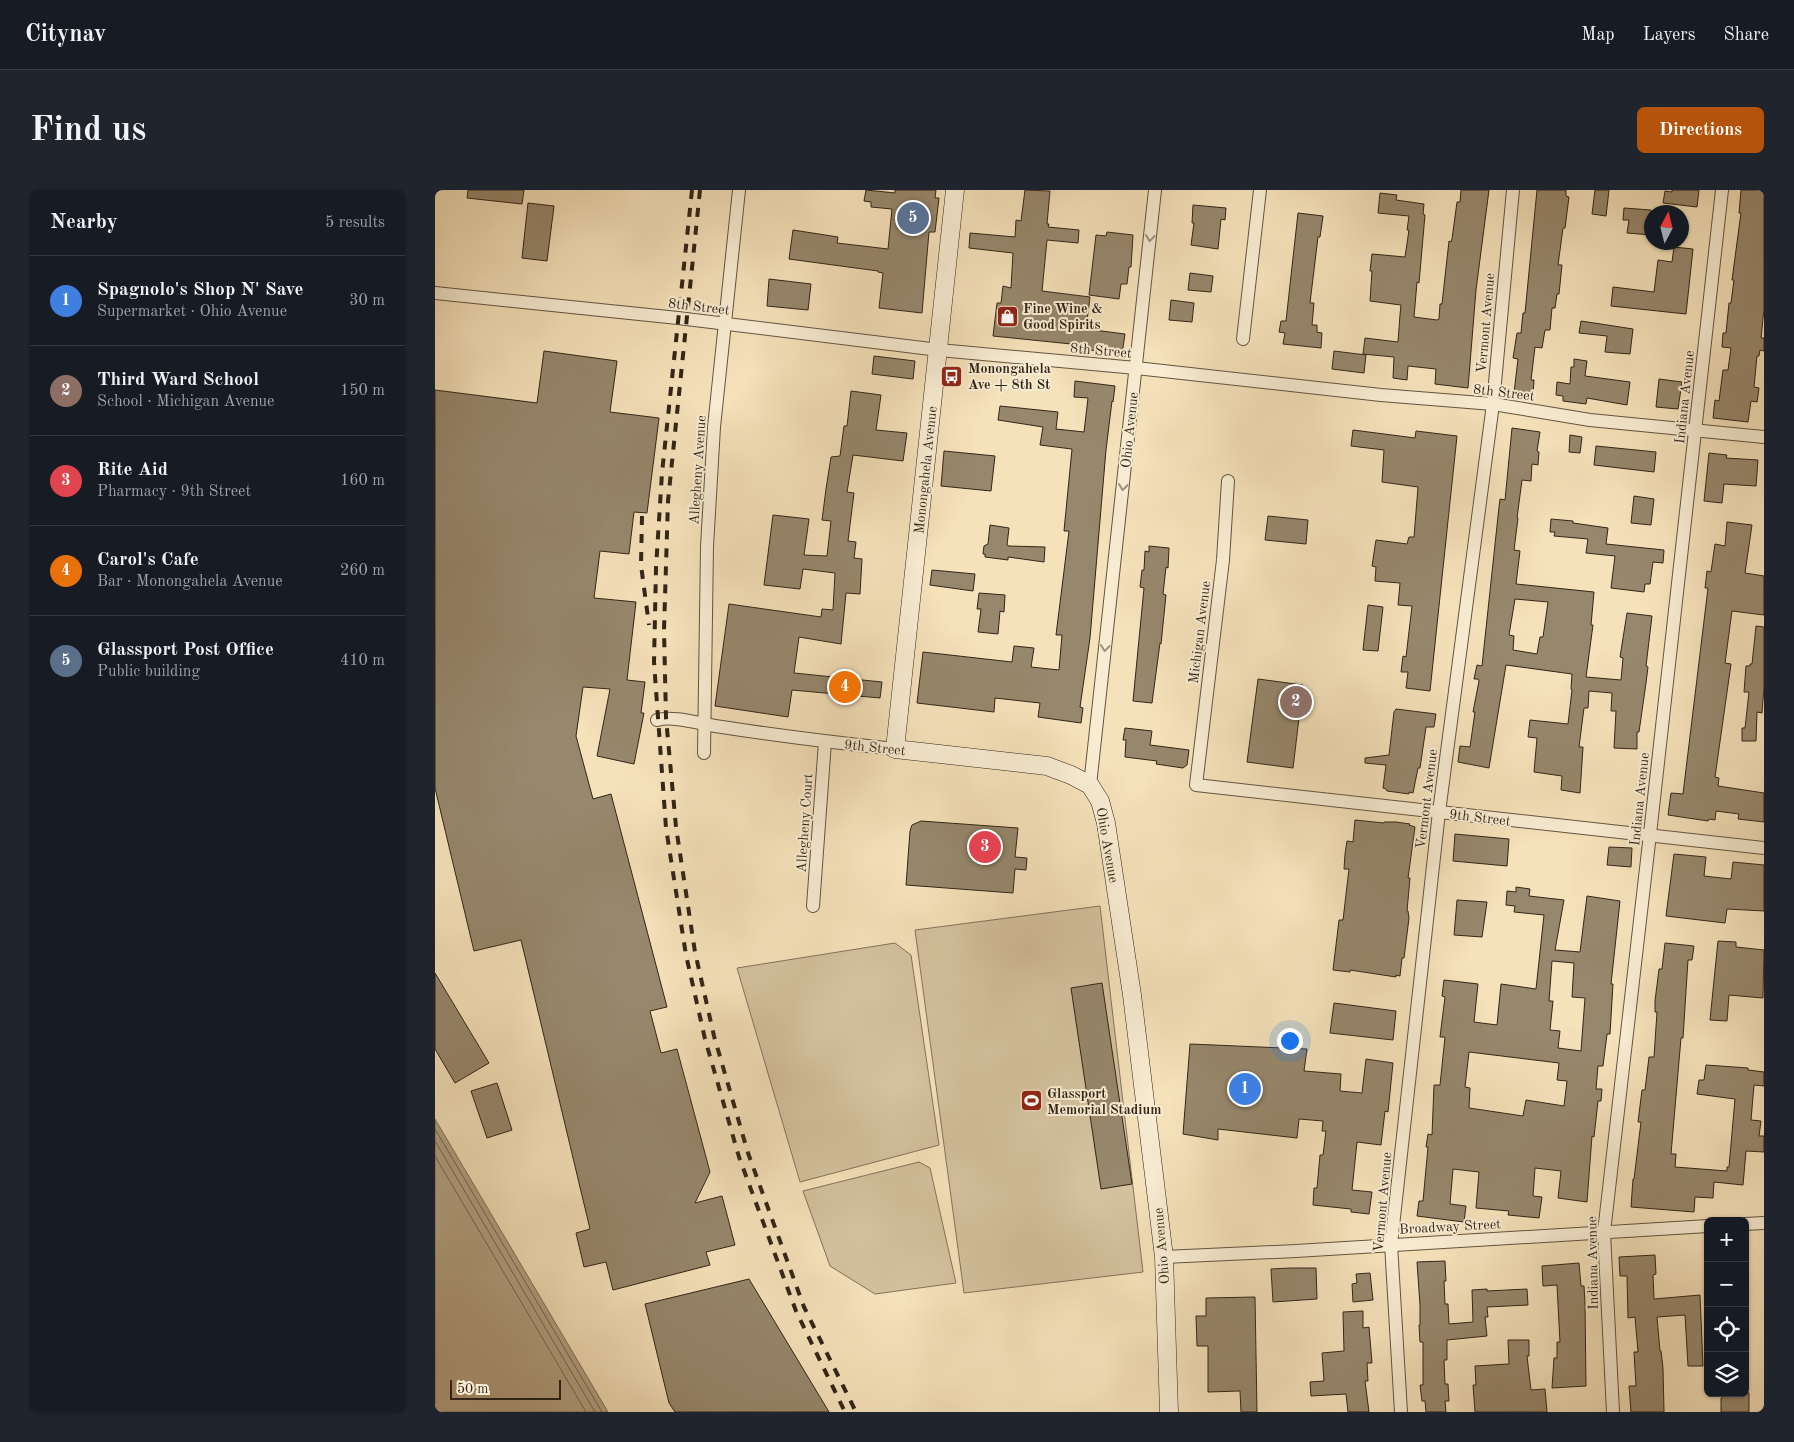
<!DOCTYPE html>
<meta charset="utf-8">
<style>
:root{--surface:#171b24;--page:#20242c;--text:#f1f3f6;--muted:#9ea1a6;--line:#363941;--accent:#b45309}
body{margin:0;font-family:"Old Standard TT",serif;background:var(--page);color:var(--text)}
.controls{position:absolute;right:15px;bottom:15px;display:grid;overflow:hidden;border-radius:8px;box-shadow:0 1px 4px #0004}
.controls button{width:45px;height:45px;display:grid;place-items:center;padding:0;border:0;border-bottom:1px solid var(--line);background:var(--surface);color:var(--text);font:25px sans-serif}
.compass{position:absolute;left:1209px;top:15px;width:45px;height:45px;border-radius:50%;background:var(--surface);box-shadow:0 1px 4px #0004;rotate:7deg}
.scale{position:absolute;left:15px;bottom:12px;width:111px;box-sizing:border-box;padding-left:5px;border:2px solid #322518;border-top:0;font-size:14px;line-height:18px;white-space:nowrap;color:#322518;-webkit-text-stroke:4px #f8ecd2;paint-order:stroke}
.you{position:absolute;left:854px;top:850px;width:18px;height:18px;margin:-12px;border:4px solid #fff;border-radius:50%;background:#1a73e8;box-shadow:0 0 0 8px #1a73e833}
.badge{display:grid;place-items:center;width:32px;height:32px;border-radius:50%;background:var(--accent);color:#fff;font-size:16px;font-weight:700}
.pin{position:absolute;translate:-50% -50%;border:2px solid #fff;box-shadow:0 1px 5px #0006}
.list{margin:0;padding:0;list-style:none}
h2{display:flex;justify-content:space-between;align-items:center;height:65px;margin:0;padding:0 20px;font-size:21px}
h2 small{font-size:16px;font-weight:400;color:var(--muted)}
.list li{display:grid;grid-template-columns:32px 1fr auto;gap:15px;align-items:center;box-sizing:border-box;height:90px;padding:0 20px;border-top:1px solid var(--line)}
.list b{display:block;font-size:19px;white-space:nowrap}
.list p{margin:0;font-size:16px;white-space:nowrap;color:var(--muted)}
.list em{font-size:16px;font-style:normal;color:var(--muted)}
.icon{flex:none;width:28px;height:28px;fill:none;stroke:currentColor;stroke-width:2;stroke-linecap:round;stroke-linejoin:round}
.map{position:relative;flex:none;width:1329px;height:1222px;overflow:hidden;border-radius:8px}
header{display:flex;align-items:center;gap:30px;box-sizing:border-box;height:70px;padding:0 25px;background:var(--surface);border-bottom:1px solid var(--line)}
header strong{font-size:24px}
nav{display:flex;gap:28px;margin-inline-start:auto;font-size:18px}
.intro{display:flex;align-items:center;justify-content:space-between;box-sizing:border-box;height:120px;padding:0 30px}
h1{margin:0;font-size:35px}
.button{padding:12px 22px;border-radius:8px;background:var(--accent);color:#fff;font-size:18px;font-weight:700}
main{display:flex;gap:30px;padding:0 30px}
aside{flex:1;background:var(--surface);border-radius:8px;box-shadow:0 1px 4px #0004}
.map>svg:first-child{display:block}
.green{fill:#d4c19e;stroke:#83735b}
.water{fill:#b3a183;stroke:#7f6f58}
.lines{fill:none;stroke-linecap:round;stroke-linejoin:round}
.shore{stroke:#72634e;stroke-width:1}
.building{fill:#97876c;stroke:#322518;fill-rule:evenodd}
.minor-casing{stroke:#635440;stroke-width:14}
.secondary-casing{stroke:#322518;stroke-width:19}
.minor{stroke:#f8ecd2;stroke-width:12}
.secondary{stroke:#f8ecd2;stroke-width:18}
.rail{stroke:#322518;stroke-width:4;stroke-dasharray:9 9;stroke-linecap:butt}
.oneway{stroke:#9f927e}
.labels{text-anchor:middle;stroke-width:4;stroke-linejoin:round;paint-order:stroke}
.street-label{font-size:14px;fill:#322518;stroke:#f8ecd2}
.poi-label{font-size:14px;font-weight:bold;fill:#322518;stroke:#f8ecd2;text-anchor:start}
</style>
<header>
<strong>Citynav</strong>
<nav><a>Map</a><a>Layers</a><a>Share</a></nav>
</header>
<div class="intro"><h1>Find us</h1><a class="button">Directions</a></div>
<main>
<aside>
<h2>Nearby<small>5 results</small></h2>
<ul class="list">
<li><span class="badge" style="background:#3f7fe0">1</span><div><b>Spagnolo's Shop N' Save</b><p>Supermarket · Ohio Avenue</p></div><em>30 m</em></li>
<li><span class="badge" style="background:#8d6e63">2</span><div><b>Third Ward School</b><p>School · Michigan Avenue</p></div><em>150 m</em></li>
<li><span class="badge" style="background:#e0444e">3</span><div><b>Rite Aid</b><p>Pharmacy · 9th Street</p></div><em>160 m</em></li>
<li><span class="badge" style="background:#e8710a">4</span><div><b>Carol's Cafe</b><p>Bar · Monongahela Avenue</p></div><em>260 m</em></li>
<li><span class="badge" style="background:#5c6f8a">5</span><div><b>Glassport Post Office</b><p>Public building</p></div><em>410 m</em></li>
</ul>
</aside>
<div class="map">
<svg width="1329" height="1222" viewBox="0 0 1329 1222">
<rect width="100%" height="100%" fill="#f5e1ba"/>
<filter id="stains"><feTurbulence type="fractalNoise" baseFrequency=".004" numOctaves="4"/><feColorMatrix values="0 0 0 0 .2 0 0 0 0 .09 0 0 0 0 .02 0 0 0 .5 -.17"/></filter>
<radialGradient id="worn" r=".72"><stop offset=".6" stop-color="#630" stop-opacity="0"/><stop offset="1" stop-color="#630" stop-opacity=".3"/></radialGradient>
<g class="green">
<path d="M665,716L708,1082L529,1103L480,740Z"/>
<path d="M460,753L476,765L504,955L365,992L302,778Z"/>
<path d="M484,972L495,978L521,1093L440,1104L395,1076L368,1001Z"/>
</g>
<path class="water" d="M0,929L173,1222H0Z"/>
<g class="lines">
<g class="shore">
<path d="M0,939L167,1222"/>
<path d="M0,951L160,1222"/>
<path d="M0,966L151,1222"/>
</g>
</g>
<g class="building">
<path d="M33,0H89L87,14L32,8Z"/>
<path d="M431,0L460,3V0H501L500,8H504L500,42H494L487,123L444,118L448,83L443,82V81L354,69L358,40L403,47L402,53L453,59L457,19L436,17V12L429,11Z"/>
<path d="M590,0L615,1L612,34H614L613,37L644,40L643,53L612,50L607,101L655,107L651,139L690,144L687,164L645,159L646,155L558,146L562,113H566L568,96L576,98L578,63L534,58L535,43L580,47L581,30L586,31Z"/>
<path d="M1026,0H1054L1041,100L1033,198L1000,194L1001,179L973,176L972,190L958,188L959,167L928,164L930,148L963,152L965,125L966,115L935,111L937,81H935L937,64L970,67L974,40H972L974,26L943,23L945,3L962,5L961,10L989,14L988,24L990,25L984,93L982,92L979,127L1002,130L1004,129L1005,114H1007L1014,51L1016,52L1017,49L1022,12H1025Z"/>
<path d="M1102,0H1131V6L1134,7L1130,38H1128L1123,75H1127L1124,104H1122L1120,118H1117L1115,140H1110L1107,158L1100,157L1096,190H1099L1098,205L1079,203L1083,169L1078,168L1082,143H1086L1088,123H1090Z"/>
<path d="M1160,0H1174L1171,26L1157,24Z"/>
<path d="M1237,0H1264L1262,17L1228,13L1230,1L1237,2Z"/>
<path d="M1306,0H1329V119L1326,148H1329V161L1325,160L1324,166H1322L1319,197L1324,198L1322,212L1316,211L1313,232L1278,228L1280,210L1284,211L1288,180H1293L1296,158L1287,157L1288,143H1291L1294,113H1296L1299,90H1297L1306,23H1304Z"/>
<path d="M93,13L119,16L112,71L87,68Z"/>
<path d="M758,15L791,18L790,30L786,29L783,59L756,55L759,33H757Z"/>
<path d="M1189,18L1216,20V45L1192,43L1194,30H1188Z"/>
<path d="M863,23L888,26L885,47H883L875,113H879L877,135H882V142L887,143L886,158L848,154L850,143L844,142L846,131H851Z"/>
<path d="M672,42L698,45L696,77H694L692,94H686L684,109L654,105L661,45L671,46Z"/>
<path d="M1239,57L1258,59L1251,124L1176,116L1178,97L1219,102L1223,70L1237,72Z"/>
<path d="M755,83L778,86L776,102L753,100Z"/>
<path d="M334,89L376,94L373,120L332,116Z"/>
<path d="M736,110L759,113L757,132L734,130Z"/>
<path d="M1146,131L1198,139L1195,164L1170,162L1172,146L1144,143Z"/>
<path d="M109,161L182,171L175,222L224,228L212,323L199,322L194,364L165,361L159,408L201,412L192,490L210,492L206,523H209L199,574L162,566L175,499L148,497L141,546L158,609L176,604L232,817L215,821L226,863L242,859L275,982L260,1013L287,1006L300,1055L271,1062L275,1075L178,1100L171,1072L149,1077L141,1043L155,1039L86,750L39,761L0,598V200L102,213Z"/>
<path d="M899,161L931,165L929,183L897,179Z"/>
<path d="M439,166L480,171L478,189L437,184Z"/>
<path d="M1139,169L1152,171L1150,186L1195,192L1192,215L1152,208L1151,214L1128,211V206L1121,205L1122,192L1135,194L1136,177H1139Z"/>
<path d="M1224,189L1247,192L1243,219L1221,217Z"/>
<path d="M640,191L680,196L678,212L677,211L671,260L655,448L645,517L648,518L646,533L603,527L605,513L560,508L559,522L482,513L488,462L577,472L579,456L599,458L596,477L624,480L627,445H621L634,341H629L637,259L605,255L608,237L563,230L565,216L623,222L621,239L649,242L653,208L639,207Z"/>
<path d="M416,201L446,205L441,240L472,243L468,271L418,265L412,302L419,303L413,351L421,352L419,368L427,369L425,404L411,403L406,454L364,447L359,483L447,492L445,508L357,500L353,527L280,516L294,414L386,427L387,419L398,420L400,383L368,379L365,399L329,395L338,325L374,329L369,365L392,366L396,331L387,330L391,299L396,267L405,266L409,236H412Z"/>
<path d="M1077,238L1105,242L1102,261L1104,262L1103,275L1097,274L1096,291L1087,290L1082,328H1083L1079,360L1085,361L1081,394L1159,402L1156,435H1158L1151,487L1186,490L1188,468L1185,467L1192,423L1217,426L1211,476L1213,477L1211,493L1204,542H1202V559L1179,558L1181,521H1176L1177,503L1154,501L1153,518H1149L1144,557H1148L1145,603L1126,600L1127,586L1099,582L1102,548L1093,547L1095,530L1133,534L1137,500L1136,499L1137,484L1071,475L1054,578L1023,572L1025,556L1035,557L1040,522H1038L1044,491L1043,489H1039L1042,475L1047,476L1064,317L1065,309L1070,310ZM1080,409L1113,412L1108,447H1105L1102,464L1078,460L1079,446L1074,445Z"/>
<path d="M918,240L980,248L981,241L1022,246L995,501L971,498L973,482H966L968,466L971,467L977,416L963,415L965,393L940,391L941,377L937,376L941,350L972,354L974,347H979L983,297L947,292L949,260L916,256Z"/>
<path d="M1135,245L1147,247L1145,263L1134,262Z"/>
<path d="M1161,256L1221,262L1219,282L1159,275Z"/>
<path d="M509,261L560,266L556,301L506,296Z"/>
<path d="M1274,263L1292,265L1291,268L1323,270L1321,296L1289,294L1287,313L1269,311Z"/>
<path d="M1199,306L1219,309L1216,335L1196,333Z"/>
<path d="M833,326L873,330L871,354L830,350Z"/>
<path d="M1116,329L1138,331V333L1173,338L1171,354L1229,360L1228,373L1218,372L1215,394H1210L1209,402L1176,398L1180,366L1151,363L1153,349L1119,346L1120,342H1115Z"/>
<path d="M1292,332L1317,335L1310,383L1329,386V425L1297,421L1290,473L1296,474L1280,587L1284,588L1283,596L1329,603V632L1303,629L1304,624L1281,621L1280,630L1274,629L1273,631L1233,625L1236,603L1248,604L1273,398H1270L1272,381L1276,382L1280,354L1290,356Z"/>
<path d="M555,335L574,338L572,355L574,356L610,357L609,372L573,367V370L550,367V364H548L549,356L553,354Z"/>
<path d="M714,356L734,358L733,378L731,377L728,404L731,405L726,454L725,453L717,513L698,511L709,398L705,397L707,380H709L710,361L714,362Z"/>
<path d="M497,380L540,384L538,401L495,395Z"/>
<path d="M544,403L570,405L569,422L565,421L563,444L543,442L546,419H542Z"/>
<path d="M933,415L948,417L943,461L928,460Z"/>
<path d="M1321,436L1329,437V498L1327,523L1322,522L1321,551H1307V538H1310L1314,502H1309L1311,476H1315V474H1317Z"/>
<path d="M823,489L868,495L858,578L812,572Z"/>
<path d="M961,519L1001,524L999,537H991L985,578H983L978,603L974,602V604L952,601L951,599L948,598L951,575L930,573V568L954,565L959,522Z"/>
<path d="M690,538L717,541L715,555L754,560L752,575L748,578L721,574L722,571L690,567L691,550H688Z"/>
<path d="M920,630L949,633V632H961L975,634L974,635L980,637L973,688H975L972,721H973L974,728L969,768H967L965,786L961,785V787L915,780V782L898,780L904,730H908L914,679H909L910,664L912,651L918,652Z"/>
<path d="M486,631L583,638L580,667L592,668L591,680L580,679L578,703L471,695L475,641L477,635Z"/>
<path d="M1020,644L1074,649L1072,676L1018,671Z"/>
<path d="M1174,657L1197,658L1196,677L1172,675Z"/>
<path d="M1239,664L1271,667L1269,686L1296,689L1298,672L1329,675V721L1292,719L1290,733L1231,726Z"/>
<path d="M1081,697L1095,699L1094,706L1129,710L1120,760L1145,762L1152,706L1185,711L1176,794H1178L1175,844H1172L1168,876H1163L1161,899H1167L1166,911H1163L1159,947L1157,946L1152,1012L1123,1008L1126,981L1100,978L1098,1006L1107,1007L1104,1028L1073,1025L1074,1021L1041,1018L1044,982L1018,979L1015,1014L1031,1016L1029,1032L982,1026L984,1011H988L993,957H991L993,944L997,945L999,895H1005L1010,847H1005L1010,807L1007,806L1009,790L1043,794L1039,832L1062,835L1066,794L1101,799L1109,725L1079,722L1080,716L1071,715L1072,701L1081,702ZM1117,771L1139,773L1137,807L1150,808L1146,861L1123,858L1125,841L1115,840L1118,811H1114ZM1034,862L1124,873L1122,890L1132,891L1129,916L1091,910L1088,926L1034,918L1035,898L1030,897Z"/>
<path d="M1022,710L1052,712L1047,747L1019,745Z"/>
<path d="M1283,751L1301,752V757L1329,760L1328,808L1294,805L1292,831L1275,830Z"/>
<path d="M1230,753L1259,756L1257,770H1253L1248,848H1246L1236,964H1241L1240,977L1292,981V977H1294L1300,909L1262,904L1264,890H1269L1271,875L1313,878V880L1329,882V896L1319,895L1316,930L1326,931L1324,946H1329V962L1311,961L1308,995L1279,992L1278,1008L1260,1007L1259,1022L1196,1017L1198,989H1199L1206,932H1203L1207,900H1210L1214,867H1219L1222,822H1220V811L1224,779H1227Z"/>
<path d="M0,783L54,873L20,893L0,859Z"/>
<path d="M667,793L697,994L666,999L636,798Z"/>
<path d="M899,813L961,821L958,850L895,843Z"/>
<path d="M755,854L872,859L869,881L906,884L905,901L927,903L931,869L958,873L953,922L950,921L946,955L922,952L917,1000L937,1002L934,1024L916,1022V1019L878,1015L879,998H882L885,965H888L891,941H887L888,931L864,929L862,948L783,939V950L748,944Z"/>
<path d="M62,893L77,940L52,948L36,901Z"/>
<path d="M1220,1065L1221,1084L1218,1085L1219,1109L1265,1105L1268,1176H1253L1250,1125L1222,1127L1225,1161H1226L1228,1178L1229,1222H1196L1194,1196H1201L1199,1162H1203L1200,1127L1193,1128L1192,1086H1185L1184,1067Z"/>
<path d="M1010,1071L1011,1091H1009L1010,1114H1013L1014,1134L1038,1132L1037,1100L1052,1099V1101L1092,1099L1093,1115L1052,1117L1053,1127H1050L1052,1146L1012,1150V1170H1009L1010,1194H1013L1014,1211H1010L1011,1222H991L990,1211H987L985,1195H988V1152H985L984,1135H985V1115L982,1072Z"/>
<path d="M1144,1073L1146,1096H1149L1150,1114L1151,1196L1117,1198L1119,1168H1122V1152H1125L1122,1095L1108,1096L1107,1076Z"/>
<path d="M856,1078H881L882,1109L838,1112L836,1079Z"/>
<path d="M935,1083L938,1110L918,1112L917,1094L922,1093L921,1084Z"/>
<path d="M314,1089L394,1222H240L234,1213L210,1114Z"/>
<path d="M820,1107L822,1222H806L805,1201L773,1202V1156H762L761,1126H771V1108Z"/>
<path d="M928,1121V1138L934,1137L937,1173H932L933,1191H930L934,1222H913L911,1204L876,1206L875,1192L889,1191L887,1163L909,1161L908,1122Z"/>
<path d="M1073,1150H1094V1166H1092L1096,1200L1110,1199L1112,1222H1040L1038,1195H1041L1040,1176L1074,1174Z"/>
<path d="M1287,1203H1314V1222H1286V1208H1287Z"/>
</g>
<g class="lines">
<defs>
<g id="minor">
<path d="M0,103L243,128L504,160L701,178L946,205L1058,214L1155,230L1329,247"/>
<path d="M808,149L825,0"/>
<path d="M793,291L788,370L761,595L1329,658"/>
<path d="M222,530C240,525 268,535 287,537C345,546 402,553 460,559"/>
<path d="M269,563L272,357L279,237L304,0"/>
<path d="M655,595L720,0"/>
<path d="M378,716L390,552"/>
<path d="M1310,1034L1329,1033"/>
<path d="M729,1067L861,1061L1273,1036"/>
<path d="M966,1222L956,1054L1004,622L1058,214L1078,0"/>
<path d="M1178,1222L1169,1042L1215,644L1287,0"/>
</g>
<path id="secondary" d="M520,0L460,559L612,576L636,585L655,595L665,611L671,633L697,805L729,1067L734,1222"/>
</defs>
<use href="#minor" class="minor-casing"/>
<use href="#secondary" class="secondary-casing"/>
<use href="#minor" class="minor"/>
<use href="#secondary" class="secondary"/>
<g class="rail">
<path d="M257,0L227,283L221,378L219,472L231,638L251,765L270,849L304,967L361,1121L410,1222"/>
<path d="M265,0L233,311L229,440L231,528L241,637L260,762L279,846L313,963L369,1117L421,1222"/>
<path d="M207,326L206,375L214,435"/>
</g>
</g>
<defs><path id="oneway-chevron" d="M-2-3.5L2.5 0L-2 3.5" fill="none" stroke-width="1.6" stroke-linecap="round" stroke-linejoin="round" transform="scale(1.25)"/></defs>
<g class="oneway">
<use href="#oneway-chevron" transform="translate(715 48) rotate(96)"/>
<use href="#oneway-chevron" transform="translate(688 297) rotate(96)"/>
<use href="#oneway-chevron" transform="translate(670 458) rotate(96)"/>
</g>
<defs>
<symbol id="shop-square" viewBox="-11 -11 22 22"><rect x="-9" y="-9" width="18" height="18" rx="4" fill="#8f2418" stroke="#f8ecd2"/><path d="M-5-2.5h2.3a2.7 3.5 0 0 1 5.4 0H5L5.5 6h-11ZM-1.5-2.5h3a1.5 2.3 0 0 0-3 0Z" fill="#fff"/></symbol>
<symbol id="bus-square" viewBox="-11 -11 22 22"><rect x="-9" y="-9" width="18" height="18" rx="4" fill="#8f2418" stroke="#f8ecd2"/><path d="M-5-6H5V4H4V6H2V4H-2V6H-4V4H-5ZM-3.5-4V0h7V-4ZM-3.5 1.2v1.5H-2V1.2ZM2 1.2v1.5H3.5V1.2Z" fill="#fff"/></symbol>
<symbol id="stadium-square" viewBox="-11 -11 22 22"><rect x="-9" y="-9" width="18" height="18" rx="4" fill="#8f2418" stroke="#f8ecd2"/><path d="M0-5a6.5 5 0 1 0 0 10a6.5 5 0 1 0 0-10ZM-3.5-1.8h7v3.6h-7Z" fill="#fff"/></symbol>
</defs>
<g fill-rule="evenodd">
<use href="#shop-square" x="560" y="114" width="25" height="25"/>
<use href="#bus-square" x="504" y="174" width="25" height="25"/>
<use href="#stadium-square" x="584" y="898" width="25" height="25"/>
</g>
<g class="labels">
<g class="street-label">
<text transform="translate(264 116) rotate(7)" y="5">8th Street</text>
<text transform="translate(1050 133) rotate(-85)" y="5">Vermont Avenue</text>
<text transform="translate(666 160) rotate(5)" y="5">8th Street</text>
<text transform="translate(1069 202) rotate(7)" y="5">8th Street</text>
<text transform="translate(1249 207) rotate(-84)" y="5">Indiana Avenue</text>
<text transform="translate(694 240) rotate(-84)" y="5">Ohio Avenue</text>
<text transform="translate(262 280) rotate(-86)" y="5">Allegheny Avenue</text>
<text transform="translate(490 280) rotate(-84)" y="5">Monongahela Avenue</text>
<text transform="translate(764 442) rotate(-83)" y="5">Michigan Avenue</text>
<text transform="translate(440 557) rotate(6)" y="5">9th Street</text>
<text transform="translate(991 609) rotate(-83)" y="5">Vermont Avenue</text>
<text transform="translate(1204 609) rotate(-84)" y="5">Indiana Avenue</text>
<text transform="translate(1045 627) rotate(7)" y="5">9th Street</text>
<text transform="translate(369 633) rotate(-86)" y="5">Allegheny Court</text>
<text transform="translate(673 655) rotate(80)" y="5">Ohio Avenue</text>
<text transform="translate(947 1012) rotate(-85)" y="5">Vermont Avenue</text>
<text transform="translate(1015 1036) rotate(-3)" y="5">Broadway Street</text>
<text transform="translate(726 1056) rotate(-95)" y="5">Ohio Avenue</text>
<text transform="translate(1157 1073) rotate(-91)" y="5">Indiana Avenue</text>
</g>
<g class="poi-label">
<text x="588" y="123">Fine Wine &amp;<tspan x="588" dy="16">Good Spirits</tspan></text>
<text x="533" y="183">Monongahela<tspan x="533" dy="16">Ave + 8th St</tspan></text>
<text x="612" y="908">Glassport<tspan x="612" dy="16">Memorial Stadium</tspan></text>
</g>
</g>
<rect width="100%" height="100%" filter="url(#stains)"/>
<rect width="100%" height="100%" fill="url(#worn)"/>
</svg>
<div class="controls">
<button>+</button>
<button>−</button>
<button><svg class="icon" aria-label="locate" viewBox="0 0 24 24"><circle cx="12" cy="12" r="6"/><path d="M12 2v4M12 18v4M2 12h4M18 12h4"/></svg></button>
<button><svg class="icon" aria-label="layers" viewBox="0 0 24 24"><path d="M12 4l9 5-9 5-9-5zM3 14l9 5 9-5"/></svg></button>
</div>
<svg class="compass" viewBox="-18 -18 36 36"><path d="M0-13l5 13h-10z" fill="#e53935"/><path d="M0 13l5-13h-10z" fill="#9ea1a6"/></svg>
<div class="scale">50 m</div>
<div class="you"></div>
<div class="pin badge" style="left:810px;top:899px;background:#3f7fe0">1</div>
<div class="pin badge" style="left:861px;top:512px;background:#8d6e63">2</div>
<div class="pin badge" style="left:550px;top:657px;background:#e0444e">3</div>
<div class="pin badge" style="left:410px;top:497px;background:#e8710a">4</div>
<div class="pin badge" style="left:478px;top:28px;background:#5c6f8a">5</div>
</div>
</main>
